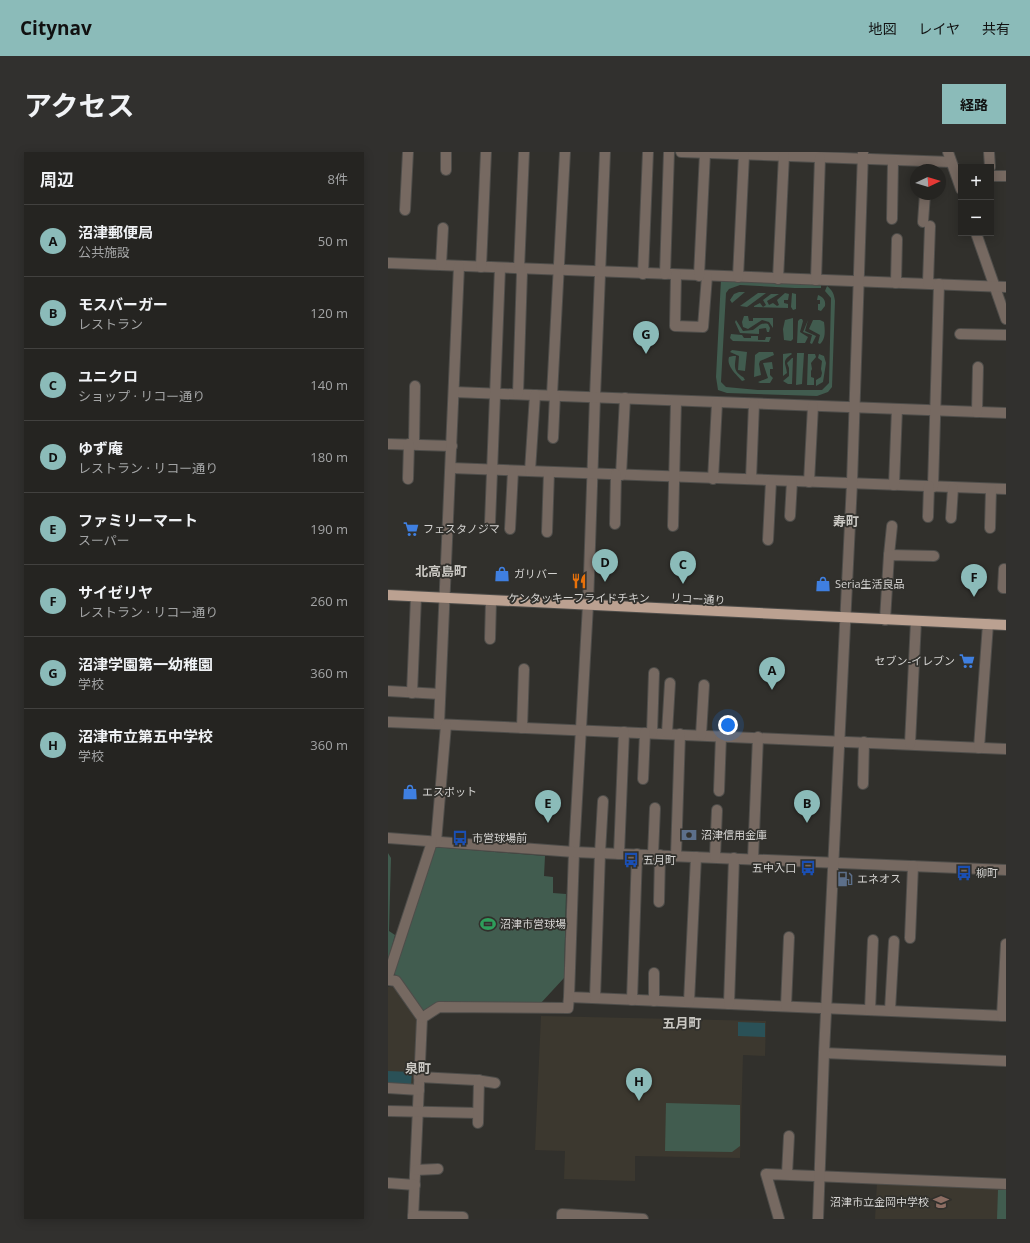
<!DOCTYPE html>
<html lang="ja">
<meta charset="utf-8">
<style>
:root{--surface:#252421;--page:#31302e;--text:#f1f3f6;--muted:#a3a4a5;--line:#42413f;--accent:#8bbbb9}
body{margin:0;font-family:"Open Sans","Noto Sans JP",sans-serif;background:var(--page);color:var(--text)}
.controls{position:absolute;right:12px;top:12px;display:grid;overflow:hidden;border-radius:0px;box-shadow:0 2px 10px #0003}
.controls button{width:36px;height:36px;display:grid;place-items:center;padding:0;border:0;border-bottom:1px solid var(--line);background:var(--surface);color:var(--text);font:20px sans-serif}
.compass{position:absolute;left:522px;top:12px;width:36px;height:36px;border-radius:50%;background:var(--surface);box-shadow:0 2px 10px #0003;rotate:86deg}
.you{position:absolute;left:340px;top:573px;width:14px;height:14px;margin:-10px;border:3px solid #fff;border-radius:50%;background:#1a73e8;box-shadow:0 0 0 6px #1a73e833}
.badge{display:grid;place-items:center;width:26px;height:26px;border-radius:50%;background:var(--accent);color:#111;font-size:13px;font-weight:700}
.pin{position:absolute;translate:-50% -33px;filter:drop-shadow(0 1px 2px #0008)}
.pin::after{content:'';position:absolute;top:21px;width:14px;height:12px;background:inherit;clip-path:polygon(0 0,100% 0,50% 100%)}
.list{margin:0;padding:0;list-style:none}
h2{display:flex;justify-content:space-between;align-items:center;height:52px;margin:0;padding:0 16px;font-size:17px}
h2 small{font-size:13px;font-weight:400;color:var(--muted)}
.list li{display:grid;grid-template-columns:26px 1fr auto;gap:12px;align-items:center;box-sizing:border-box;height:72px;padding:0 16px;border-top:1px solid var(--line)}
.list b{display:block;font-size:15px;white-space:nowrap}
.list p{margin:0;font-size:13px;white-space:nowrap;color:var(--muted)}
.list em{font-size:13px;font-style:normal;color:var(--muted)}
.map{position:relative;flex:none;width:618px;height:1067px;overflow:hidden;border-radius:0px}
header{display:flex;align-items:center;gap:24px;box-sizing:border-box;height:56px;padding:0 20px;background:var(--accent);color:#111}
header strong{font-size:19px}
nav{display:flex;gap:22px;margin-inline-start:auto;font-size:14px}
.intro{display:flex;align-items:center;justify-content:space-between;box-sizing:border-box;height:96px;padding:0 24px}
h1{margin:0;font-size:28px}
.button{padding:10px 18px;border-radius:0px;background:var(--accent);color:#111;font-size:14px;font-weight:700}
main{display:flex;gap:24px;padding:0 24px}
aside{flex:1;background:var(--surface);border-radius:0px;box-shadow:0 2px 10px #0003}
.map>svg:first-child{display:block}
.built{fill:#3c382f}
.green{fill:#415c4f}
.water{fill:#2a5157}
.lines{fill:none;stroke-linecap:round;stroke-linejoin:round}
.minor-casing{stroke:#4e4d4a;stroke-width:12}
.major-casing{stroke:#4e4d4a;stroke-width:12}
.minor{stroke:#766961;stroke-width:10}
.major{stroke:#bba191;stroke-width:10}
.labels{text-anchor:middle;stroke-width:3.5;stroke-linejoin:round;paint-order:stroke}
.poi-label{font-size:11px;fill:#d4d3d1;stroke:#31302c;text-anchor:start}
.street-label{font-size:11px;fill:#d4d3d1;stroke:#31302c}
.quarter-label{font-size:13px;font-weight:bold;fill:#cac8c3;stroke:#31302c}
</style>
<header>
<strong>Citynav</strong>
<nav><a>地図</a><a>レイヤ</a><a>共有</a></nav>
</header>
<div class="intro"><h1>アクセス</h1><a class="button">経路</a></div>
<main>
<aside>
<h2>周辺<small>8件</small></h2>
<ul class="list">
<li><span class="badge">A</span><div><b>沼津郵便局</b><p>公共施設</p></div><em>50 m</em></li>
<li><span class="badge">B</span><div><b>モスバーガー</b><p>レストラン</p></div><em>120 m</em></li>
<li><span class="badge">C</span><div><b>ユニクロ</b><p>ショップ · リコー通り</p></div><em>140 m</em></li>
<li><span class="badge">D</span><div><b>ゆず庵</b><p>レストラン · リコー通り</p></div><em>180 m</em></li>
<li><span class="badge">E</span><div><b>ファミリーマート</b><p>スーパー</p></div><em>190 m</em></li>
<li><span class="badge">F</span><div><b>サイゼリヤ</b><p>レストラン · リコー通り</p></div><em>260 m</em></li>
<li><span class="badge">G</span><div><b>沼津学園第一幼稚園</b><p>学校</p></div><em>360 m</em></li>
<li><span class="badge">H</span><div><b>沼津市立第五中学校</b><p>学校</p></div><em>360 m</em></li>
</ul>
</aside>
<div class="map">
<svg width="618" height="1067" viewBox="0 0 618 1067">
<rect width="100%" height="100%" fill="#31302c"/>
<g class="built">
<path d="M0,835H5L29,869L25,934L0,933Z"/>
<path d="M153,864L378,869L377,904L355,903L352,1006L247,1004V1029L176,1027L177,999L147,998Z"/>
<path d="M489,1030L618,1036V1067H487Z"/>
</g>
<g class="green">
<path d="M333,127L433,132V136H407L352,133L341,137L338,141L333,230L338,235L370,238H434L441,231L443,146L437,139L439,134C445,139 446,142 447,149L444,235L440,240L429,244L339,241L330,238L328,225Z"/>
<path d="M351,140H357L344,151L342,148L346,142Z"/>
<path d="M370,141H378L359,155L352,154Z"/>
<path d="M397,141L401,142L400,148H396V151L400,152V156L366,155V154L372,151L375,155L378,153L375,148L383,142H391L379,149L381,153L385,151L389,154L391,153L389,148Z"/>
<path d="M404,141L408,142V157L405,158L403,155Z"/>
<path d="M430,143C435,145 438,148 437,154L433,159L430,158V152H432V148H429Z"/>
<path d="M356,164H360L361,169H365V166H385V176L381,170L374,168L360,177L355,175L354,170Z"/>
<path d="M405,166V187L403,189L396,188L395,177L397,168Z"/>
<path d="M412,167H414L415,169L412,180L420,185L417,191H409L410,169Z"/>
<path d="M348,168L355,179L365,178C370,175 373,170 380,172L382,176L381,180H379L378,176L371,177V182L352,181L347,170Z"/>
<path d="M420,168L417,179L428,184L424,192L422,191L424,183L415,180Z"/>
<path d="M425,168H432L436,170C437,178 438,187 432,192L430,191L432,183L421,177Z"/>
<path d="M343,182L354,183L356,186H363V184H370V188H377L378,185H383L381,190L345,189L342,186Z"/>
<path d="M344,198L359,200L357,219L350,218L351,204L342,200Z"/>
<path d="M371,200H385L386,203L372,209L371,212L373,223L366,225L367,203Z"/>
<path d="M403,201L404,202C393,209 398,211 399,221L395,224V202Z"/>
<path d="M409,201H416L414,232L408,233Z"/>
<path d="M420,202H427L428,205L423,211L424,217L423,219V225L426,226V233H419Z"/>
<path d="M431,202L436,204L438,211L435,230L428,234V228L433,225L434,221L433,217L434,209L430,206Z"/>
<path d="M345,204H348C347,212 345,218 352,223C357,227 354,223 357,228L354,229C349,223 338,214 341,205Z"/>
<path d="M404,206H405L404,232H400L395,229L401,224V216L399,211Z"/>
<path d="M384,210L385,217H382V223L385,226L382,231H372L370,230L380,226L375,211Z"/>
<path d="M46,695L157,704L156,724L165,725V741L178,742L176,826L152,852L33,860L6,821Z"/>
<path d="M0,701L3,706L1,779L7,783L0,808Z"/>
<path d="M278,951L352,953V994L344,1000L277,999Z"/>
<path d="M610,1038H618V1067H609Z"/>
</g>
<g class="water">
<path d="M350,870L377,871V885L350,884Z"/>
<path d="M0,919L24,920L23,933L0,932Z"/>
</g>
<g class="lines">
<defs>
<g id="minor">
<path d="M217,0L207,245L200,453L186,700L181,845L618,864"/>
<path d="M293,0L563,10"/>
<path d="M560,0L573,37"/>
<path d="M601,0L602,15"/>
<path d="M58,18V0"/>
<path d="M603,24H618"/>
<path d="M17,58L20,0"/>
<path d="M504,67L505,9"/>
<path d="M535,70L537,42"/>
<path d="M588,81L618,167"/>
<path d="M0,111L618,135"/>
<path d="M53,113L55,76"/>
<path d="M93,115L98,0"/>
<path d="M255,122L260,0"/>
<path d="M277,122L281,0"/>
<path d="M288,123L287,174L315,175L319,124"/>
<path d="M311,124L317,1"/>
<path d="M350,125L356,3"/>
<path d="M390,127L396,3"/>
<path d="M428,128L432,6"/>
<path d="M508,131L509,87"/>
<path d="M540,131L542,74"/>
<path d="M572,182L618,183"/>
<path d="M66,240L618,261"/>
<path d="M130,242L134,120L131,117L136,0"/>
<path d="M164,243L177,0"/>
<path d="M589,260L590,215"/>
<path d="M165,286L167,243"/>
<path d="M0,292L64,294"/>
<path d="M26,292L27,234"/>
<path d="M63,316L618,337"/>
<path d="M142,319L147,243"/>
<path d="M233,323L237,246"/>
<path d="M20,327L21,292"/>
<path d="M325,327L329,251"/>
<path d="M363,327L366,252"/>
<path d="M421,330L425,254"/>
<path d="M506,333L509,257"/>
<path d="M545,335L551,132"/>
<path d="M402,364L404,329"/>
<path d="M540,365L541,334"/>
<path d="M563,366L565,336"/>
<path d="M102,371L112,116"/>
<path d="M227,372L228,322"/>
<path d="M285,374L288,249"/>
<path d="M602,376L603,337"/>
<path d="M122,377L125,319"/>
<path d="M159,380L161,320"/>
<path d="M380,388L383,329"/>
<path d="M501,403L504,374"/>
<path d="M616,417L615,436H618"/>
<path d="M497,468L501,403L546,404"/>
<path d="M102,487L103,449"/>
<path d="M0,539L52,542"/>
<path d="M24,541L28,445"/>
<path d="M0,570L618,597"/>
<path d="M51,572L71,114"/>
<path d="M134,576L136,517"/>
<path d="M264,581L266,521"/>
<path d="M279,581L282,531"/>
<path d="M313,583L316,533"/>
<path d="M522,592L528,469"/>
<path d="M591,596L600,472"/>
<path d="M255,627L257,581"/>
<path d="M475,632L476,590"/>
<path d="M331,639L333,584"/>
<path d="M0,686L186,700L618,718"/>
<path d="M48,690L58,573"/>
<path d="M231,702L236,580"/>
<path d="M265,703L267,656"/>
<path d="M288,704L292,582"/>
<path d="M327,705L329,658"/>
<path d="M365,707L370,585"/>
<path d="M271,750L272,703"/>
<path d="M522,786L525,714"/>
<path d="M0,824L44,690"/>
<path d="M0,828L8,829L34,866L25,1067"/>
<path d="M207,846L212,701L215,649"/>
<path d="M244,848L249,702"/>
<path d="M266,849V821"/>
<path d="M301,850L308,705"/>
<path d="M341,852L346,706"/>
<path d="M398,854L401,785"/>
<path d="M482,858L485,788"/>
<path d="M502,858L506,789"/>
<path d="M614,864L618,792"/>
<path d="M34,866L51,855L180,856L181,845"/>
<path d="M436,901L618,909"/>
<path d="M31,925L88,928L107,931"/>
<path d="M0,936L31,938"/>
<path d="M0,959L90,961"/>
<path d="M90,971L91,928"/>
<path d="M28,1018L50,1017"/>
<path d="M399,1022L401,984"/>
<path d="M0,1031L27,1033"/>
<path d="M25,1064L75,1065"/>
<path d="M174,1067V1062L255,1067"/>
<path d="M391,1067L378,1022L618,1032"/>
<path d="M430,1067L436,901L464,331L475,0"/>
</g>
<path id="major" d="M0,443L618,473"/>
</defs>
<use href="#minor" class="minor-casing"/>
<use href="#major" class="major-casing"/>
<use href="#minor" class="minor"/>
<use href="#major" class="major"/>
</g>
<defs>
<symbol id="supermarket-bare" viewBox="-9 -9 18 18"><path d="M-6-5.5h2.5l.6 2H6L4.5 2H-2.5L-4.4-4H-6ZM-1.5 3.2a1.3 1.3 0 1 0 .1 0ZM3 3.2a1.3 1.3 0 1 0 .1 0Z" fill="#3f7fe0" stroke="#31302c" stroke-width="2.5" paint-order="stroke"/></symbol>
<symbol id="shop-bare" viewBox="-9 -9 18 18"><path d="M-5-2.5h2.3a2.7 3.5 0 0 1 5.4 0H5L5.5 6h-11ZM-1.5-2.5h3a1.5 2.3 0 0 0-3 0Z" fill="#3f7fe0" stroke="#31302c" stroke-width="2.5" paint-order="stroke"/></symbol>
<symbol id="restaurant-bare" viewBox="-9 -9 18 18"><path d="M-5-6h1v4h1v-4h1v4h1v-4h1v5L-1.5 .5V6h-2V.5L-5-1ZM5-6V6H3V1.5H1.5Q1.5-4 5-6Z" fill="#e8710a" stroke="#31302c" stroke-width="2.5" paint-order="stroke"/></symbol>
<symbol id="bank-bare" viewBox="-9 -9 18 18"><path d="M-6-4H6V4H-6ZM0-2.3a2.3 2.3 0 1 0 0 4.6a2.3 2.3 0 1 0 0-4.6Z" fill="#5c6f8a" stroke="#31302c" stroke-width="2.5" paint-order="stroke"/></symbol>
<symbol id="bus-bare" viewBox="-9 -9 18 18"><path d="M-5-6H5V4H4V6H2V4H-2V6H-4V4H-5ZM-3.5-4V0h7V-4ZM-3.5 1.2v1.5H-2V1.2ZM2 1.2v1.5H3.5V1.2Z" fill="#1a4fb4" stroke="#31302c" stroke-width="2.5" paint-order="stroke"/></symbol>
<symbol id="fuel-bare" viewBox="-9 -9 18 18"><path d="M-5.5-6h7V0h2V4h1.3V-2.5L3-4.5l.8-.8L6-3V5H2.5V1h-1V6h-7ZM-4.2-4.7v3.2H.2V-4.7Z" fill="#5c6f8a" stroke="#31302c" stroke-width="2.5" paint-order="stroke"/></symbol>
<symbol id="stadium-bare" viewBox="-9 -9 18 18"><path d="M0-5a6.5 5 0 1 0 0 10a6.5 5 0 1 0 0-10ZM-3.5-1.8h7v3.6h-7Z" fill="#2e9e5b" stroke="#31302c" stroke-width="2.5" paint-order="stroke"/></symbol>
<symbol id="school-bare" viewBox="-9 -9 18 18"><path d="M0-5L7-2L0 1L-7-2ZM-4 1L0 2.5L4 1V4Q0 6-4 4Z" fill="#8d6e63" stroke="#31302c" stroke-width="2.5" paint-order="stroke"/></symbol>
</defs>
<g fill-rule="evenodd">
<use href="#supermarket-bare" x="12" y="366" width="22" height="22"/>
<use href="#shop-bare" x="103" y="411" width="22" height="22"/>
<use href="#restaurant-bare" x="180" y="418" width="22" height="22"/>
<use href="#shop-bare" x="424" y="421" width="22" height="22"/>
<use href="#supermarket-bare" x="568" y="498" width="22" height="22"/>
<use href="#shop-bare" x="11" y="629" width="22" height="22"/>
<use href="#bank-bare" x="290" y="672" width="22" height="22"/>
<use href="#bus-bare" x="61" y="675" width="22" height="22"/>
<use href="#bus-bare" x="232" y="697" width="22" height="22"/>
<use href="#bus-bare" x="409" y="705" width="22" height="22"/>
<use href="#bus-bare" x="565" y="710" width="22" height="22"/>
<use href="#fuel-bare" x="446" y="716" width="22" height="22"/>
<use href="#stadium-bare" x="89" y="761" width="22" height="22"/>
<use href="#school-bare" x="542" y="1039" width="22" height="22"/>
</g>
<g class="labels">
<g class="poi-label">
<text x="35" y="381">フェスタノジマ</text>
<text x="126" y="426">ガリバー</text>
<text x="447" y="436">Seria生活良品</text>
<text x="191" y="450" text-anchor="middle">ケンタッキーフライドチキン</text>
<text x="567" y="513" text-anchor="end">セブン-イレブン</text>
<text x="34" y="644">エスポット</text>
<text x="313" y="687">沼津信用金庫</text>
<text x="84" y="690">市営球場前</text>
<text x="255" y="712">五月町</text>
<text x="408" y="720" text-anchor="end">五中入口</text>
<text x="588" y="725">柳町</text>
<text x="469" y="731">エネオス</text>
<text x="112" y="776">沼津市営球場</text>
<text x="541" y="1054" text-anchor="end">沼津市立金岡中学校</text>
</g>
<g class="street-label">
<text transform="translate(310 447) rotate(3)" y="4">リコー通り</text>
</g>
<g class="quarter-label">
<text x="458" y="374">寿町</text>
<text x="53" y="424">北高島町</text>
<text x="294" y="876">五月町</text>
<text x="30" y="921">泉町</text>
</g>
</g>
</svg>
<div class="controls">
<button>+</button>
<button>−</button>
</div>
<svg class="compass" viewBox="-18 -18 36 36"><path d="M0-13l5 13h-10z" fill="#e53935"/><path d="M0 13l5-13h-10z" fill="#a3a4a5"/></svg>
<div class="you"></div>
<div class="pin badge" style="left:384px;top:538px">A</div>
<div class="pin badge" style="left:419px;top:671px">B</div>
<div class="pin badge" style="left:295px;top:432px">C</div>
<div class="pin badge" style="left:217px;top:430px">D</div>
<div class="pin badge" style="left:160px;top:671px">E</div>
<div class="pin badge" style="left:586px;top:445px">F</div>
<div class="pin badge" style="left:258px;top:202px">G</div>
<div class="pin badge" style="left:251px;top:949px">H</div>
</div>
</main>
